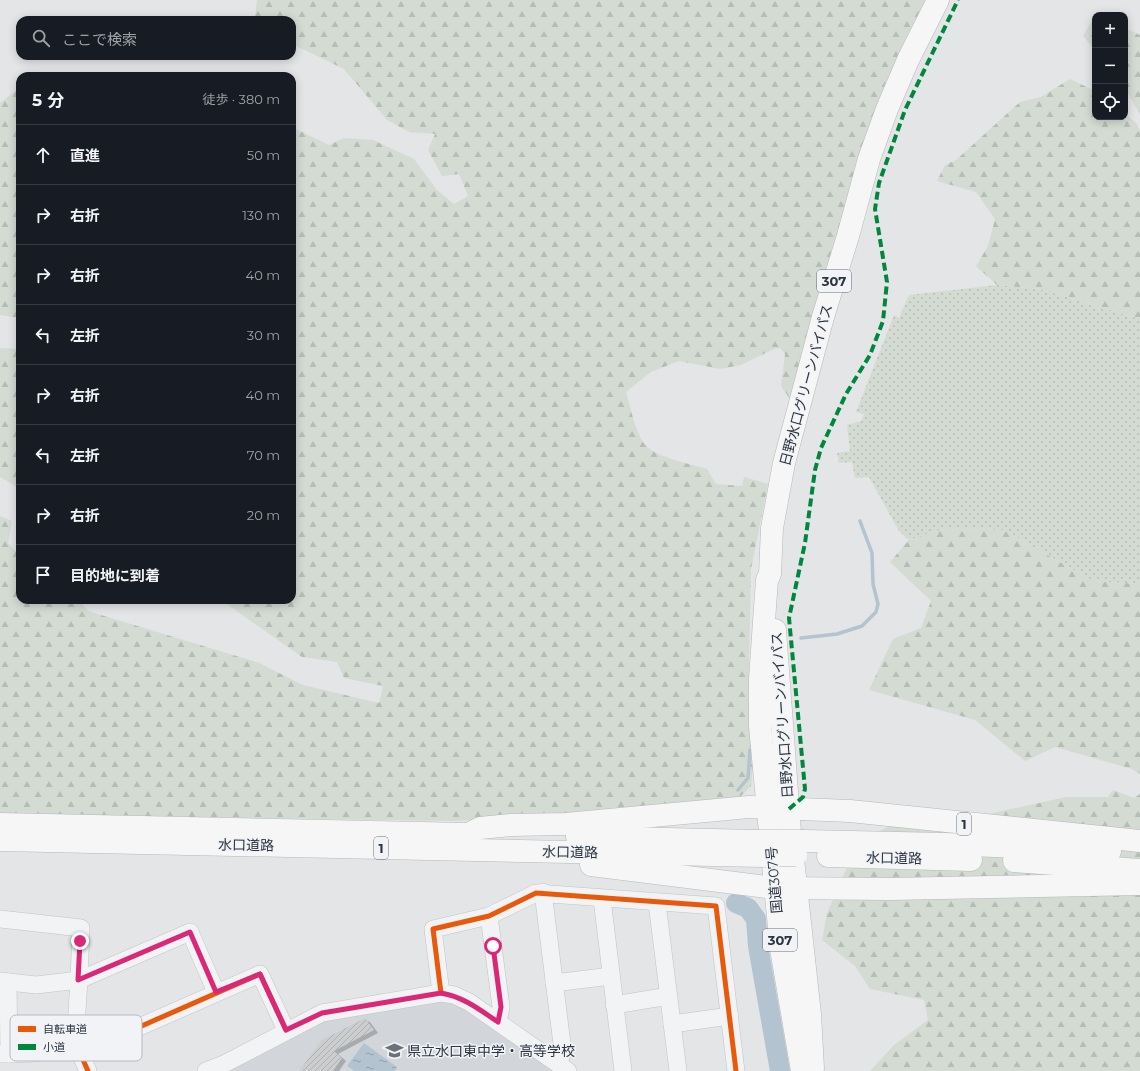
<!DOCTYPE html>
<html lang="ja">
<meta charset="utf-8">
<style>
:root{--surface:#171b24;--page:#242831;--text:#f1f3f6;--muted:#9ea1a6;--line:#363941}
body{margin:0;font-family:Montserrat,"Noto Sans JP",sans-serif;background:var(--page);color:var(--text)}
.controls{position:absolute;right:12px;top:12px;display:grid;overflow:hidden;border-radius:8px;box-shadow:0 2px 10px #0003}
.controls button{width:36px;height:36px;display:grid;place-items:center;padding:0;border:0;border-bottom:1px solid var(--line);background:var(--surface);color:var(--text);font:20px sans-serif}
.stop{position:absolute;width:12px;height:12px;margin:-9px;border:3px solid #db2777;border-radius:50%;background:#fff}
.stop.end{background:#db2777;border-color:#fff;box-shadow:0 1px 4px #0008}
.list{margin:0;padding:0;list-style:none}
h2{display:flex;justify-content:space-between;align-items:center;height:52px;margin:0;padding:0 16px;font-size:17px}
h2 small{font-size:13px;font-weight:400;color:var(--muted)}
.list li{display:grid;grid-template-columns:26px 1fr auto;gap:12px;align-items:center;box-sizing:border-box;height:60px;padding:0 16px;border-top:1px solid var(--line)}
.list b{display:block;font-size:15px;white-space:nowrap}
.list em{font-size:13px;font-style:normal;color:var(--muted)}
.icon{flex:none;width:22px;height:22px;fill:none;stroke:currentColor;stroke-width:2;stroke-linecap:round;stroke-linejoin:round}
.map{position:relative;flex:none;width:1140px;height:1071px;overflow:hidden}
.search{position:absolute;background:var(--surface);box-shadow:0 2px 10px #0003;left:16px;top:16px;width:280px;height:44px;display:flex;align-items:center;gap:10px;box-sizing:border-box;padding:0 14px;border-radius:12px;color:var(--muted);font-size:15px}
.panel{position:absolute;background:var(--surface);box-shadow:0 2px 10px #0003;left:16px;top:72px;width:280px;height:532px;border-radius:12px}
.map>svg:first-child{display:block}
.built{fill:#d2d5da}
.grass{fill:url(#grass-dots)}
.forest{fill:url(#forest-firs)}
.water{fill:url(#water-ripples)}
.shadow{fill:#0003}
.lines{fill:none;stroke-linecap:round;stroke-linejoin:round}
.stream{stroke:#b3c3d0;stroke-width:3.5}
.river{stroke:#b3c3d0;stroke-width:20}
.building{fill:url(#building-hatch)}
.minor-casing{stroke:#c1c3c5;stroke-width:18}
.highway-casing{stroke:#b5b8bc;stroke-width:23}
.minor{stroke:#f2f3f4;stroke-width:17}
.highway{stroke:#f6f6f6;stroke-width:22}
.highway-bridge-casing{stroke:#b5b8bc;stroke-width:23;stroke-linecap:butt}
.highway-bridge{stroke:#f6f6f6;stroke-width:22}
.quiet{stroke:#00873e;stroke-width:4;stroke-dasharray:8 4;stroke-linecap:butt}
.cycleway-casing{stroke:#f1f3f6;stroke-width:8}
.cycleway{stroke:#e8590c;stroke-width:5}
.route{stroke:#db2777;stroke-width:5}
.labels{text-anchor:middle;stroke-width:3;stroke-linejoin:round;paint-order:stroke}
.shield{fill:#f1f3f6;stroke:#666d76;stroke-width:1}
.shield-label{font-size:13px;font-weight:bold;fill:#2b343f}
.street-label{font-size:14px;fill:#2b343f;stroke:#f1f3f6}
.poi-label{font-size:14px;fill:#2b343f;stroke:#f1f3f6;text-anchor:start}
.key{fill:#f1f3f6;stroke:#b6babf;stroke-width:1}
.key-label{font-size:11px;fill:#2b343f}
</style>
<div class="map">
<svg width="1140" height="1071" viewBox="0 0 1140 1071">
<defs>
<pattern id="grass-dots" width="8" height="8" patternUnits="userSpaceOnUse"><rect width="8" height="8" fill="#d4dbd3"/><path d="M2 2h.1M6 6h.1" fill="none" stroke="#b6bdb6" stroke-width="1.8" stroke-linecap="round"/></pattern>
<pattern id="forest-firs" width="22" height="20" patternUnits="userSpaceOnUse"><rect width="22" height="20" fill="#d4dbd3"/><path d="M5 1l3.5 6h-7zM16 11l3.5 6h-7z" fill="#b6bdb6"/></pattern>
<pattern id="water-ripples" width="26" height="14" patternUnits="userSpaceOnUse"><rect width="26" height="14" fill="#b3c3d0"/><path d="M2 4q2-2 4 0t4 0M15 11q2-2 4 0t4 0" fill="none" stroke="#929faa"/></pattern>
<pattern id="building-hatch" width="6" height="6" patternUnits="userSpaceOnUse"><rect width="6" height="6" fill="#cbcdcf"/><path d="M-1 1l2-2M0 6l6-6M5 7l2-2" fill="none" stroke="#aeb1b3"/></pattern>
</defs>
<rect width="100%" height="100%" fill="#e3e5e7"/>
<path class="built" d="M439,1000L459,1004L554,1071H226L330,1017Z"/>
<path class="grass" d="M997,285L1040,289L1140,319V584L1093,581L1004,530L943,529L909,540L899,531L869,477L855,478L852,462L839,463L837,453L850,451L847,425L861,421L864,414L856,412L894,315L899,318L909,295Z"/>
<g class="forest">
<path d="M257,0H928L886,81L861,152L790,399L781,386L785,354L780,348L774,349L741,365L720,369L679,361L651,372L626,392C631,408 634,428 643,442C652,457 691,464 707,469L716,484L742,486L744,477L768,484L751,569L749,663L753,767L751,786L741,796L719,802L602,814L451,821L0,814V516L12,521L8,543L20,556V600H79L88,611L259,663L303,685L379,703L383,686L344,678L337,662L302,657L221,600H292V130L296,129L329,145L344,138L373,140L414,159L437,190L454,204L468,196L459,174L442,176L428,150L435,134L409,132L387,120L344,69L292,44V20H259L255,17Z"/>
<path d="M1091,22H1095V50L1083,36Z"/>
<path d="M1125,28L1140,35V114L1125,89Z"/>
<path d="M1070,79L1095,91V117H1125V113L1137,124L1140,131V319L1040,289L997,285L976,266L988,246L995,219L976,192L937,181L945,165L956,160L1020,102L1041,97Z"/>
<path d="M20,87V318L0,315V103Z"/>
<path d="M0,348L20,349V489L0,477Z"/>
<path d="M943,529L1004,530L1093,581L1140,584V774L1132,769L1055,747L1025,761L975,720L869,690L893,639L921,628L931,601L890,562L909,540Z"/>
<path d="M1113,790L1134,798L1140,794V1071H870L894,1045L928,1020L924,1000L870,989L855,966L822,940L827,913L852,856L861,840L892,825L933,826L1066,797H1108Z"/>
</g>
<path class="water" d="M364,1043L397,1067L395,1071H354L347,1066Z"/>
<path class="shadow" d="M365,1020L370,1022L378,1033L338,1054L346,1061L339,1071H301Z"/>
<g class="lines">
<g class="stream">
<path d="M801,638L837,634L862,626L876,612L878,604L873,584L872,553L860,521"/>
<path d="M738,790L748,778L750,750"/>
</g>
<path class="river" d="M736,903L748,908L756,919L758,946L780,1071"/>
</g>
<path class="building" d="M365,1018L374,1030L334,1051L342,1058L333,1071H299L322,1040Z"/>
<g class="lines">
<defs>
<g id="minor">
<path d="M543,892L563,1052L558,1064"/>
<path d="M602,899L623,1071"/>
<path d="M657,903L678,1071"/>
<path d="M489,916L501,1007L498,1022"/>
<path d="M0,919L81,928L79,980L36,985L0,981"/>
<path d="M554,983L611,976"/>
<path d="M441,993L433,929L489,916L536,893L716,906L736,1071"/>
<path d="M614,1005L669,996"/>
<path d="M672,1024L730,1016"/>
<path d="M80,1053L75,1042L79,980L190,932L216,992"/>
<path d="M0,1054H9L8,982"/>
<path d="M9,1054L35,1053"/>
<path d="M88,1071L80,1053L260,974L286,1030"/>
<path d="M206,1071L224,1064L322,1013L441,993L454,995L469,1002L568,1071"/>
</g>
<g id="highway">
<path d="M775,630L790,832L810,1014L813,1068"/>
<path d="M0,824L467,834"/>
<path d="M468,834L480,828L511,825L566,824L749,807L850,811L1140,841"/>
<path d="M577,837L758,841"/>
<path d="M0,840L762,856"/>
<path d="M804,841L945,844L1110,851"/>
<path d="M828,856L971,860"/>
<path d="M1014,861L1140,870"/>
<path d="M591,865L775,888L890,889L1140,884"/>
<path d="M802,1071L781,949L760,726V679L765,607L767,580L770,574L772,528L784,463L823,317L848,236L869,159L887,109L908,60L938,0"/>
</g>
</defs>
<use href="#minor" class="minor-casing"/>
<use href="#highway" class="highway-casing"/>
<use href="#minor" class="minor"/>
<use href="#highway" class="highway"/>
<defs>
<g id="highway-bridge">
<path d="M758,841H804"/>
<path d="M762,856L796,855"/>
</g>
</defs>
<use href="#highway-bridge" class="highway-bridge-casing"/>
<use href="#highway-bridge" class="highway-bridge"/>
<path class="quiet" d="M789,809L803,797L805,789L789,618L805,543L815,470L821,448L846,394L870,355L883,321L887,282L875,209L879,183L905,110L958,0"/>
<defs>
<g id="cycleway">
<path d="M441,993L433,929L489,916L536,893L716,906L736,1071"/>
<path d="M88,1071L80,1053L260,974L286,1030"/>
</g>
</defs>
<use href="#cycleway" class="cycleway-casing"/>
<use href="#cycleway" class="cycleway"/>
</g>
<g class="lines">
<path class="route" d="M80,941L78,980L190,932L216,992L260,974L286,1030L322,1013L441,993C464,997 480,1010 498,1022L501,1007L493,946"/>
</g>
<defs>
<symbol id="school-bare" viewBox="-9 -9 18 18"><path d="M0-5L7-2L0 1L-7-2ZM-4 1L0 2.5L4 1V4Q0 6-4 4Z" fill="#6b727a" stroke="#f1f3f6" stroke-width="2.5" paint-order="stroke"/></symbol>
</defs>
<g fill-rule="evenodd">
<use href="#school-bare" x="382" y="1038" width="25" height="25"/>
</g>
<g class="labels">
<g class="shield">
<rect x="817" y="270" width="34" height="22" rx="3"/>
<rect x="957" y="813" width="14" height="22" rx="3"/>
<rect x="374" y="837" width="14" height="22" rx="3"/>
<rect x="763" y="929" width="34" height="22" rx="3"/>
</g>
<g class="shield-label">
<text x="834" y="286">307</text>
<text x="964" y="829">1</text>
<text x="381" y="853">1</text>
<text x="780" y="945">307</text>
</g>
<g class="street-label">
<text transform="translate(806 385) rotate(-75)" y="5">日野水口グリーンバイパス</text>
<text transform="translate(782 715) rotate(-94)" y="5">日野水口グリーンバイパス</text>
<text transform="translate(246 845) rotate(1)" y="5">水口道路</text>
<text transform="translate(570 852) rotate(1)" y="5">水口道路</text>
<text transform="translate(894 858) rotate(1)" y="5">水口道路</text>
<text transform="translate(774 880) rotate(-95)" y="5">国道307号</text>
</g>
<g class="poi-label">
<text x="407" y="1056">県立水口東中学・高等学校</text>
</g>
</g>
<rect x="10" y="1015" width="132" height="46" rx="6" class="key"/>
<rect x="18" y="1026" width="18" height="6" fill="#e8590c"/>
<rect x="18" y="1044" width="18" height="6" fill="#00873e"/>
<g class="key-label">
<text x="43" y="1033">自転車道</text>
<text x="43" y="1051">小道</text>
</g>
</svg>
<div class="controls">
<button>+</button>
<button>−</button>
<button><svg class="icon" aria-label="locate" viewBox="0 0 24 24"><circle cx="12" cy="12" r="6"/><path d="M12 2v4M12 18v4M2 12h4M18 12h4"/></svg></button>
</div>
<div class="stop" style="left:493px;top:946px"></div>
<div class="stop end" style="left:80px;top:941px"></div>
<div class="search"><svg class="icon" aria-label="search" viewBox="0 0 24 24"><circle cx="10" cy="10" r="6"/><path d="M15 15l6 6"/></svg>ここで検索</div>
<section class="panel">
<h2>5 分<small>徒歩 · 380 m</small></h2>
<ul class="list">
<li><svg class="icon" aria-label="ahead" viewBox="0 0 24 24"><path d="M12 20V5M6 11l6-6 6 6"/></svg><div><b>直進</b></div><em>50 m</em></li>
<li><svg class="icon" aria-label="right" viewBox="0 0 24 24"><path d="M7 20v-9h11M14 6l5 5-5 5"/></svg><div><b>右折</b></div><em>130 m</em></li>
<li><svg class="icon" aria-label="right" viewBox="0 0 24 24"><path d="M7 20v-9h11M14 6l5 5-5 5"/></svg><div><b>右折</b></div><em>40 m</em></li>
<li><svg class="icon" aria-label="left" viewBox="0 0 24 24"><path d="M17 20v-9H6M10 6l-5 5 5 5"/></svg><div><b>左折</b></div><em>30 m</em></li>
<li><svg class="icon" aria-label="right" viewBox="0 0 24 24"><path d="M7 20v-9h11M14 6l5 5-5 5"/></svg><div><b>右折</b></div><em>40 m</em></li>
<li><svg class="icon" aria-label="left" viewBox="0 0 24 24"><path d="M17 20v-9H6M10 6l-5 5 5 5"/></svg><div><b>左折</b></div><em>70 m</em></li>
<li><svg class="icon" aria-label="right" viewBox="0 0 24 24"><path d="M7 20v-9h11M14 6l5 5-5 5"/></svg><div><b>右折</b></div><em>20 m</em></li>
<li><svg class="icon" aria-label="arrive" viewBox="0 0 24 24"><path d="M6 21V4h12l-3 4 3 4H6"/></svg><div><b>目的地に到着</b></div></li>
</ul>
</section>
</div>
